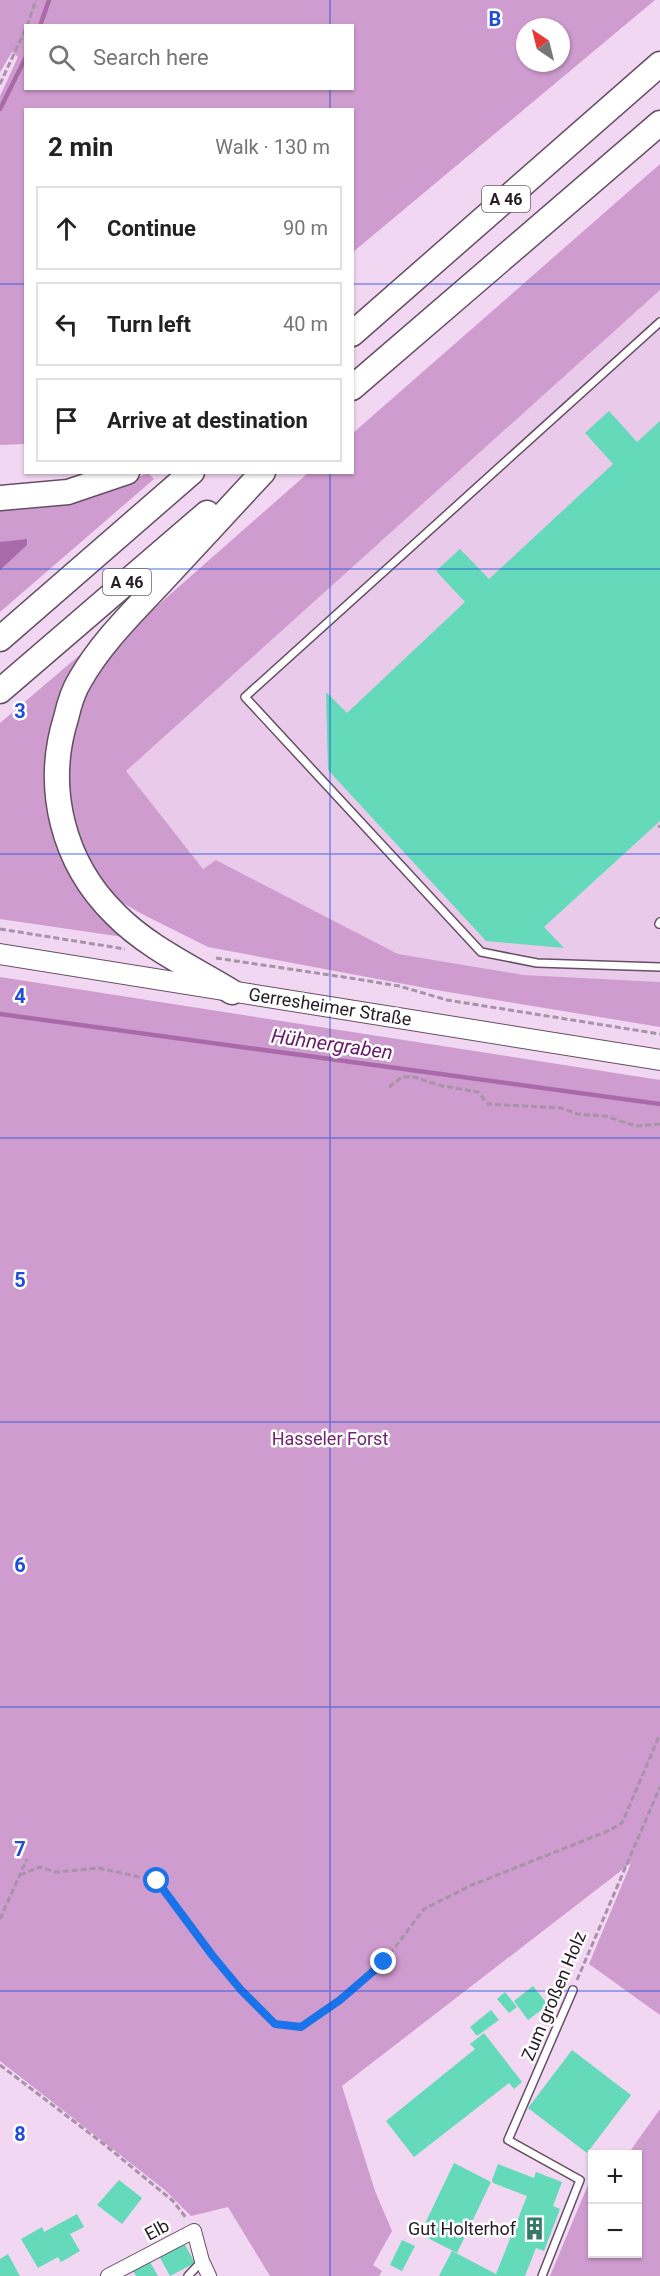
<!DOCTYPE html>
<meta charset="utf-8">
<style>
:root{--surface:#fff;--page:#f2f2f2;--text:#222;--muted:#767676;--line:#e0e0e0}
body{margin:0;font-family:Roboto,sans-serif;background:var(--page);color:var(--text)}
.controls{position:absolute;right:18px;bottom:18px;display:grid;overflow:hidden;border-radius:0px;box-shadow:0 2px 4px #0004}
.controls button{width:54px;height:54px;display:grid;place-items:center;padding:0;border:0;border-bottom:2px solid var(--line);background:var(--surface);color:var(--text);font:30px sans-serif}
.compass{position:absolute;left:516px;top:18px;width:54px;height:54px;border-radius:50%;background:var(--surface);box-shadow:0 2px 4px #0004;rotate:325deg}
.stop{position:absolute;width:18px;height:18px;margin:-14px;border:4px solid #1a73e8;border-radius:50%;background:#fff}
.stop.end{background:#1a73e8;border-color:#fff;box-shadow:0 2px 6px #0008}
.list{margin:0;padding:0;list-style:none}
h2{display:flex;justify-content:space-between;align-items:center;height:78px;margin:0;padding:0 24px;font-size:26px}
h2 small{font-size:20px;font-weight:400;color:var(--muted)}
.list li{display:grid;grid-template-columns:39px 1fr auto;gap:18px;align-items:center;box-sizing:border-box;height:84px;margin:0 12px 12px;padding:0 12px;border:2px solid var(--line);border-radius:0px}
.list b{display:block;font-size:22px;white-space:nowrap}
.list em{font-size:20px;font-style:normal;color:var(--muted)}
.icon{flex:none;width:33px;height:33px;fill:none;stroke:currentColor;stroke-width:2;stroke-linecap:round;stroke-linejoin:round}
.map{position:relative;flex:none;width:660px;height:2276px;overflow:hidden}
.search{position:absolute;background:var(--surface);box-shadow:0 2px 4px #0004;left:24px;top:24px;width:330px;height:66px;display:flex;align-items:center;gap:15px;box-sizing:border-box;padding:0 21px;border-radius:0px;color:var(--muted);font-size:22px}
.panel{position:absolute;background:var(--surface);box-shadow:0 2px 4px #0004;left:24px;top:108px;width:330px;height:366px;border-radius:0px}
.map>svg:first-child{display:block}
.built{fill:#eacaea}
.green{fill:#cf9ccf;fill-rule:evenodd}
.water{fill:#a96aa9}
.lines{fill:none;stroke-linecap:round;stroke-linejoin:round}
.stream{stroke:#a96aa9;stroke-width:4.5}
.building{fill:#64daba}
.lane-casing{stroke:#654f65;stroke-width:10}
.street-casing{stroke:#654f65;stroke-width:16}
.secondary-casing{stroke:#654f65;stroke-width:22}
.highway-casing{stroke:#654f65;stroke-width:27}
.path{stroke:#a793a7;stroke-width:3;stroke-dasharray:6 3;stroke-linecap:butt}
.lane{stroke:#fff;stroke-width:7}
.street{stroke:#fff;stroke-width:14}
.secondary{stroke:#fff;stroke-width:20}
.highway{stroke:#fff;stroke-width:24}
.route{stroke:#1a73e8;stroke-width:8}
.grid{fill:none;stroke:#1d4ed8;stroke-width:1.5;stroke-opacity:0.55}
.labels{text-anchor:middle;stroke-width:5;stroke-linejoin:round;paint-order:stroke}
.shield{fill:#fff;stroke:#676167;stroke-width:1.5}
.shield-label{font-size:16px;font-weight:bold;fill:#261d26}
.street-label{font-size:18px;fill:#261d26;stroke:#fff}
.park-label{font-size:18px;fill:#702372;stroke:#fff}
.poi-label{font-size:18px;fill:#261d26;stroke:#fff;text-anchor:end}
.water-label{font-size:20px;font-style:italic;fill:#68196a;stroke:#fff}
.grid-label{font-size:20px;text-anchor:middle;font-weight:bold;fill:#1d4ed8;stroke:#fff;stroke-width:5;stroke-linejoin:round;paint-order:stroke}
</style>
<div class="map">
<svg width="660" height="2276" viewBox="0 0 660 2276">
<rect width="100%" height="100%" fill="#f1d7f1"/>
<path class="built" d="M660,290V982L524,975L398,954L216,860L203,869L126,771Z"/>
<g class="green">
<path d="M0,0H655L353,252L352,110H26L25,444L0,445V96L18,57L12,52L0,72ZM26,26H352V88H26ZM525,27H561V63H525Z"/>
<path d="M660,164V290L126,771L203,869L216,860L398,954L524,975L660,982V1027L436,990L208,947L144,915L114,898L86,855L71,813L66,773L71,727L93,677L132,628L308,473L352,472L353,433Z"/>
<path d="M148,473L154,479L0,612V505L114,487Z"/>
<path d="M102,636L45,780L47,805L57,840L123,937L0,919V723Z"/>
<path d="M0,977L660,1080V2015L589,1964L631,1863L342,2086L375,2191L392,2231L373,2265L382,2271L379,2276H270L228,2207L191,2216L165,2190L0,2061Z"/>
<path d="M660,2109V2276H550L588,2185L592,2183V2254H638V2154H628Z"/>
</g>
<path class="water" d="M27,539V545L0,570V542Z"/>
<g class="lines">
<g class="stream">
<path d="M40,26L49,0"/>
<path d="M0,109L26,57"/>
<path d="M0,1014L660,1104"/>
</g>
</g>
<g class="building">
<path d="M609,411L637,442L660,421V821L544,927L564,948L486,941L328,770L326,692L347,713L465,602L436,571L460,549L489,579L613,464L585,433Z"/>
<path d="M533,1986L548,2005L528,2020L514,2001Z"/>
<path d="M505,1992L517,2007L509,2013L497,1999Z"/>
<path d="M491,2010L499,2020L477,2036L470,2027Z"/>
<path d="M484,2033L522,2082L514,2089L509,2083L414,2157L386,2121L475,2049L470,2044Z"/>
<path d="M572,2050L631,2095L587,2153L528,2108Z"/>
<path d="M454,2163L491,2182L457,2253L420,2234Z"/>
<path d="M498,2164L534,2178L536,2172L562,2182L553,2206L560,2209L544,2251L536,2248L525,2276H439L452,2251L496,2274L527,2196L493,2183L492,2180Z"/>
<path d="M119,2180L142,2198L122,2224L97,2205Z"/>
<path d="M77,2214L84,2227L70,2234L80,2251L61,2262L58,2257L38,2268L21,2239L42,2227L44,2232Z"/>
<path d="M402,2240L415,2246L402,2271L390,2265Z"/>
<path d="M184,2243L195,2263L170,2276L159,2256Z"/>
<path d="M8,2254L20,2276H0V2259Z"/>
<path d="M150,2262L158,2276H136L133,2271Z"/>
</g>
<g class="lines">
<defs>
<g id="lane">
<path d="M660,322L245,697L481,952L537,963L660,967"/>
<path d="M659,924L660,922"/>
<path d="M188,2276L202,2261"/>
<path d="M542,2276L580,2180L508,2140L573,1990"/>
</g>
<path id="street" d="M108,2276L194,2231L202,2261L209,2276"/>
<path id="secondary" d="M0,954L660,1060"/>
<g id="highway">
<path d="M352,334L660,64"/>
<path d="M352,388L660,123"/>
<path d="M0,498L68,492L127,472"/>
<path d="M0,639L192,472"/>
<path d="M0,691L207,513"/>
<path d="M232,992C193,968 147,947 115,914C63,863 44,788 66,718C69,705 73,691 80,680C101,643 132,613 161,582C195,545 229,509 263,472"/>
</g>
</defs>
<use href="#lane" class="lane-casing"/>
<use href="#street" class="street-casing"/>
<use href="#secondary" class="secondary-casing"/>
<use href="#highway" class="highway-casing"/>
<g class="path">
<path d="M27,26L36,0"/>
<path d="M0,84L26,28"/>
<path d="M658,826L660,827"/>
<path d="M0,929L125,949"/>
<path d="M216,958L350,978L399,986L447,1000L660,1034"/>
<path d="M389,1087L402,1077H414L442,1086L478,1092L488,1104L561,1108L578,1114L605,1116L636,1126L660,1124"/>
<path d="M20,1875L40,1867L56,1872L99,1868L157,1881L212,1955L241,1990L275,2024L301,2027L340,2000L384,1962L424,1909L472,1885L608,1831L622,1823L660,1734"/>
<path d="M0,1919L27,1859"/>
<path d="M577,1980L660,1787"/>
<path d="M0,2065L105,2145L173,2201L187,2219"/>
</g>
<use href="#lane" class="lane"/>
<use href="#street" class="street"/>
<use href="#secondary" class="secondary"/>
<use href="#highway" class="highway"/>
</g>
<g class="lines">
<path class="route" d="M157,1881L212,1955L241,1990L275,2024L301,2027L340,2000L384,1962"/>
</g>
<path class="grid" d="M330,0V26M330,88V110M0,284H26M352,284H660M330,472V2276M0,569H660M0,854H660M0,1138H660M0,1422H660M0,1707H660M0,1991H660"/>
<defs>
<symbol id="building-bare" viewBox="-9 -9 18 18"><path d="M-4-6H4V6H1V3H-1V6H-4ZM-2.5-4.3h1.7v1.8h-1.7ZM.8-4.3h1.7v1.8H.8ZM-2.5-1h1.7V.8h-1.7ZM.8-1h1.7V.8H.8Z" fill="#387866" stroke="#fff" stroke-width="2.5" paint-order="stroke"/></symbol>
</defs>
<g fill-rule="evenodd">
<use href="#building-bare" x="518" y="2212" width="33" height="33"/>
</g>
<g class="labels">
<g class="shield">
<rect x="482" y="186" width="48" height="26" rx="4.5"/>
<rect x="103" y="569" width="48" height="26" rx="4.5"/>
</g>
<g class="shield-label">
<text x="506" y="205">A 46</text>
<text x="127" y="588">A 46</text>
</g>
<g class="street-label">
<text transform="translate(330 1007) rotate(9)" y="6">Gerresheimer Straße</text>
<text transform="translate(554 1996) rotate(-67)" y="6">Zum großen Holz</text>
<text transform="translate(157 2230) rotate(-28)" y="6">Elb</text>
</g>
<g class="park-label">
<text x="330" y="1445">Hasseler Forst</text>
</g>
<g class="poi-label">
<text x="516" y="2235">Gut Holterhof</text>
</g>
<g class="water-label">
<text transform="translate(332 1044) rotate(8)" y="7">Hühnergraben</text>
</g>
</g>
<g class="grid-label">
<text x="495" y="26">B</text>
<text x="20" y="718">3</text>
<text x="20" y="1003">4</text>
<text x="20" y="1287">5</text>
<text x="20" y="1572">6</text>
<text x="20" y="1856">7</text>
<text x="20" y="2141">8</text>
</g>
</svg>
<div class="controls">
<button>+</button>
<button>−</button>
</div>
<svg class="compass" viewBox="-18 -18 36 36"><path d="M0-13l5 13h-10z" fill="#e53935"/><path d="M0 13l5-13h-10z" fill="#767676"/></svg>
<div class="stop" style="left:157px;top:1881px"></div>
<div class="stop end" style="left:384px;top:1962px"></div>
<div class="search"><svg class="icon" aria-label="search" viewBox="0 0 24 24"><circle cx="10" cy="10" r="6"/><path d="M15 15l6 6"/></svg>Search here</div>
<section class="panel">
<h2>2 min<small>Walk · 130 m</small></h2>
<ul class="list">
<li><svg class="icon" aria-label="ahead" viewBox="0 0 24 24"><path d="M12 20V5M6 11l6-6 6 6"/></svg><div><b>Continue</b></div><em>90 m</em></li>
<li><svg class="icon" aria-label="left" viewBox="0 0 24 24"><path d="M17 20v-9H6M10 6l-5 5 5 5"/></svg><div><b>Turn left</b></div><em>40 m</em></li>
<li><svg class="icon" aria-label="arrive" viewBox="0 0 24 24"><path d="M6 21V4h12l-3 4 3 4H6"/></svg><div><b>Arrive at destination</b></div></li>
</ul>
</section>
</div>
